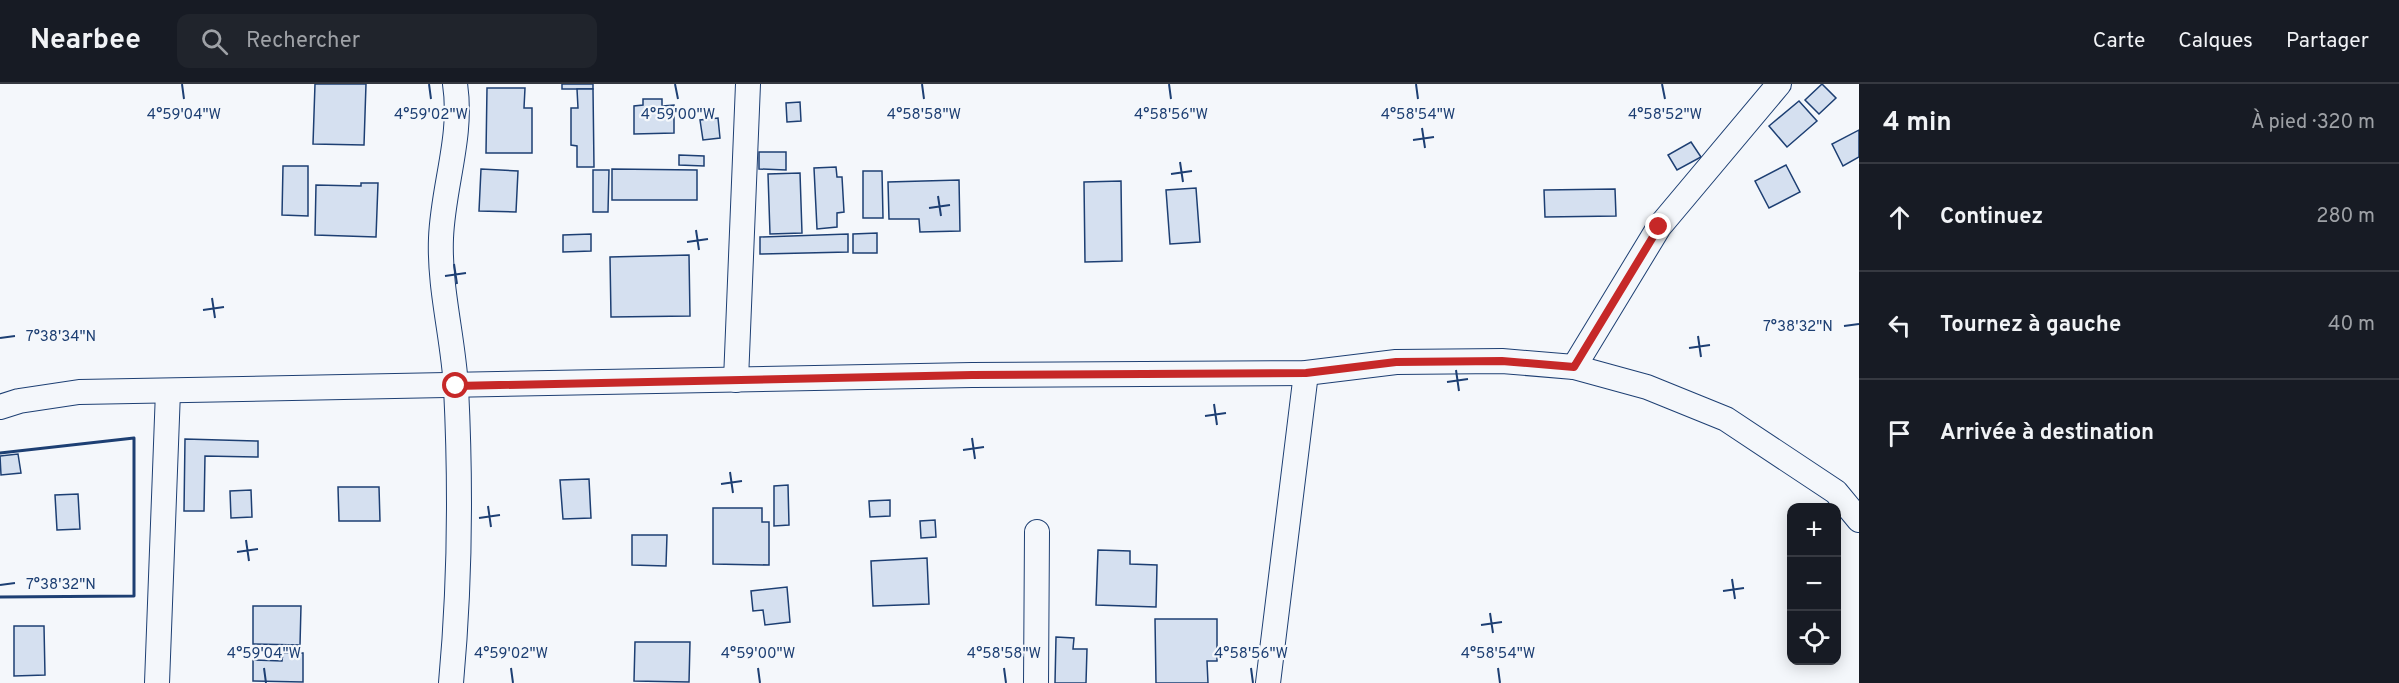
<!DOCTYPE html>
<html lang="fr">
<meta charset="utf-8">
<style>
:root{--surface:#171b24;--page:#20242c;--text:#f1f3f6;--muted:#9ea1a6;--line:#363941}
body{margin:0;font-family:Overpass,sans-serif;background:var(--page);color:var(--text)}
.controls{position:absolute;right:18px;bottom:18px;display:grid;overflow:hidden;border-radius:12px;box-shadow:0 3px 15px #0003}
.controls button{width:54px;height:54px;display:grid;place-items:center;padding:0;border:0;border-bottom:2px solid var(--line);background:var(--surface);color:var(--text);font:30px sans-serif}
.stop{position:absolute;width:18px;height:18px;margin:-14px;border:4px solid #c62828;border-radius:50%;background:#fff}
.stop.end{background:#c62828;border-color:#fff;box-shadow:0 2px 6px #0008}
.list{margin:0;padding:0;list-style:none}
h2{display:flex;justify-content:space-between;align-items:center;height:78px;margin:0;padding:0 24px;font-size:26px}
h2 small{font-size:20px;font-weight:400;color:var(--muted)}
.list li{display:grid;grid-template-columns:39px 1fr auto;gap:18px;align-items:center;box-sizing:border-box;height:108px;padding:0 24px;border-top:2px solid var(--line)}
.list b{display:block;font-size:22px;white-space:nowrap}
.list em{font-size:20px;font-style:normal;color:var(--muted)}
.icon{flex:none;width:33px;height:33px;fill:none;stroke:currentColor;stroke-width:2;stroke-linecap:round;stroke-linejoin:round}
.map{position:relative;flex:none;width:1859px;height:599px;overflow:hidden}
header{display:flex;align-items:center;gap:36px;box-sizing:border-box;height:84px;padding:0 30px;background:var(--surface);border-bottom:2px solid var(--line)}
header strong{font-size:28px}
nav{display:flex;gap:33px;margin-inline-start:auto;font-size:21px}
.search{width:420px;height:54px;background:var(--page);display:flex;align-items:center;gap:15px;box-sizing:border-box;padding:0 21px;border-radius:12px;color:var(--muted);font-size:22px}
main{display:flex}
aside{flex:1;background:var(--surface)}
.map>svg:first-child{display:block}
.building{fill:#d5e0f0;stroke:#1d3f73;stroke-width:1.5}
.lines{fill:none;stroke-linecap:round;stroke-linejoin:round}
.street-casing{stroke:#1d3f73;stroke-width:26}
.street{stroke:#f4f7fb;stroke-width:24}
.wall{stroke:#1d3f73;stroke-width:3}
.route{stroke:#c62828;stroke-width:8}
.ticks{fill:none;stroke:#1d3f73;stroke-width:2}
.ticks-label{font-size:15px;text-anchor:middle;fill:#1d3f73;stroke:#f4f7fb;stroke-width:4.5;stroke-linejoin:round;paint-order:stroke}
</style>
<header>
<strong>Nearbee</strong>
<div class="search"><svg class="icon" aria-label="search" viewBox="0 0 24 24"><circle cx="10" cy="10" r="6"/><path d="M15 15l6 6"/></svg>Rechercher</div>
<nav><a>Carte</a><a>Calques</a><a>Partager</a></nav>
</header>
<main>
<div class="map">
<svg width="1859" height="599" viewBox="0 0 1859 599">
<rect width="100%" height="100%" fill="#f4f7fb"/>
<g class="building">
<path d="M315,0H366L364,61L313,60Z"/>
<rect x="562" y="0" width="31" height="5"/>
<path d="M1822,0L1836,14L1819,30L1805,16Z"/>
<path d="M487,4H525L524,24H532V69H486Z"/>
<path d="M577,5H593L594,83H577V62L571,61V24H578Z"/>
<path d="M643,15H662V22L674,21V49L634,50V22L643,21Z"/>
<path d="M1799,17L1817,37L1787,63L1769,42Z"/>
<path d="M800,18L801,37L787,38L786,19Z"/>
<path d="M718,34L720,54L703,56L700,36Z"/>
<path d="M1859,46V73L1843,82L1832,60Z"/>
<path d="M1691,58L1701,73L1677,86L1668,71Z"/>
<path d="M759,68H786V86L759,85Z"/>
<path d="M679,71L704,72V82L679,81Z"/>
<path d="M1786,81L1800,108L1769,124L1755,97Z"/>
<path d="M283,82H308V132L282,131Z"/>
<path d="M836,83L837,93H842L844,128L837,129V143L817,145L814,84Z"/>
<path d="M481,85L518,87L516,128L479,127Z"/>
<path d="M612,85L697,86V116H612Z"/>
<path d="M593,86H609L608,128H593Z"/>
<path d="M863,87H882L883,134H863Z"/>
<path d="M800,89L802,149L770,150L768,90Z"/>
<path d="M959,96L960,147L920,148L919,135H889L888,98Z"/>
<path d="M1121,97L1122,177L1085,178L1084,98Z"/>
<path d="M361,99H378L376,153L315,151L316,101L361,102Z"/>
<path d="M1196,104L1200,158L1170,160L1166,106Z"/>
<path d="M1615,105L1616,132L1545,133L1544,106Z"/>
<path d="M877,149V169H853V150Z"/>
<path d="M591,150V167L563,168V151Z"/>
<path d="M848,150V168L760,170V153Z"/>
<path d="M689,171L690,232L611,233L610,173Z"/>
<path d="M185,355L258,357V373L205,372L204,427H184Z"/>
<path d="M18,370L21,389L1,391L0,372Z"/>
<path d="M589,395L591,434L563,435L560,396Z"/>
<path d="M788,401L789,441L774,442V402Z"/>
<path d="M338,403H379L380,437H339Z"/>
<path d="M251,406L252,433L231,434L230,407Z"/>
<path d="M78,410L80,445L57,446L55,411Z"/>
<path d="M890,416V432L870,433L869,417Z"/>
<path d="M713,424H762V438H769V481L713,480Z"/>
<path d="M935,436L936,453L921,454L920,437Z"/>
<path d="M632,451H667L666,482L632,481Z"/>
<path d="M1098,466L1130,467V480L1157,481L1156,523L1096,521Z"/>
<path d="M927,474L929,520L873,522L871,477Z"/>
<path d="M787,503L790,538L765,541L763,526L753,527L751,507Z"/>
<path d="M253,522H301L300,561L253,560Z"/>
<path d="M1155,535H1217V577H1207L1208,599H1156Z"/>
<path d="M14,542H44L45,591L14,592Z"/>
<path d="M1056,553L1074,554L1073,565H1087L1086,599H1055Z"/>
<path d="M635,558H690L689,598L634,597Z"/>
<path d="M283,569H303V598L253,597V576L282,577Z"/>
</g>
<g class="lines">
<defs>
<g id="street">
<path d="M1574,283L1659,143L1779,0"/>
<path d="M736,296L748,0"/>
<path d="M0,323L19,317L79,308L972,291L1306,289L1396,278L1502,277L1574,283L1647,303L1726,335L1836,408L1859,436"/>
<path d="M157,599L168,307"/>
<path d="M451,599C460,501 461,402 456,303C453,253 439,204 441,154C443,102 463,52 455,0"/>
<path d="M1036,599L1037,448"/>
<path d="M1268,599L1306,289"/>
</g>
</defs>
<use href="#street" class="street-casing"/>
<use href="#street" class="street"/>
<path class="wall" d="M0,369L134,354V512L0,513"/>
</g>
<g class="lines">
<path class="route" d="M456,302L972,291L1306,289L1396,278L1502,277L1574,283L1659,143"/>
</g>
<path class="ticks" d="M182,0L184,15M429,0L431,15M675,0L678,15M922,0L924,15M1169,0L1171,15M1416,0L1418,15M1662,0L1665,15M1422,44L1425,64M1413,56L1434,53M1180,78L1183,98M1171,90L1192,87M938,112L941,132M929,124L950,121M696,146L699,166M687,158L708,155M454,180L457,200M445,192L466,189M212,214L215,234M203,226L224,223M1844,242L1859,240M1698,252L1701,273M0,254L15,252M1689,264L1710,261M1456,286L1459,307M1447,298L1468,295M1214,320L1217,341M1205,332L1226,329M972,354L975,375M963,366L984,363M730,388L733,409M721,400L742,397M488,422L491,443M479,434L500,431M246,456L249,477M237,468L258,465M1732,495L1735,515M0,501L15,499M1723,507L1744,504M1490,529L1493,549M1481,541L1502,538M264,584L266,599M511,584L513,599M758,584L760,599M1004,584L1006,599M1251,584L1253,599M1498,584L1500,599"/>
<g class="ticks-label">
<text x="184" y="35">4°59'04"W</text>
<text x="431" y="35">4°59'02"W</text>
<text x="678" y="35">4°59'00"W</text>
<text x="924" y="35">4°58'58"W</text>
<text x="1171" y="35">4°58'56"W</text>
<text x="1418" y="35">4°58'54"W</text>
<text x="1665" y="35">4°58'52"W</text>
<text x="1798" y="247">7°38'32"N</text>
<text x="61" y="257">7°38'34"N</text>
<text x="61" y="505">7°38'32"N</text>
<text x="264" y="574">4°59'04"W</text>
<text x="511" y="574">4°59'02"W</text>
<text x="758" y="574">4°59'00"W</text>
<text x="1004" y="574">4°58'58"W</text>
<text x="1251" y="574">4°58'56"W</text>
<text x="1498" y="574">4°58'54"W</text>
</g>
</svg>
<div class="controls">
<button>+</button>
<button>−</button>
<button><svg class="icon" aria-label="locate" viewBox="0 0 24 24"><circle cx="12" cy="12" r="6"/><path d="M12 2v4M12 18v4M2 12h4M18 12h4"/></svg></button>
</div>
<div class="stop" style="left:456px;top:302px"></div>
<div class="stop end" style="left:1659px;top:143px"></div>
</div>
<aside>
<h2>4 min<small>À pied · 320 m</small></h2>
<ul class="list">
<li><svg class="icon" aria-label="ahead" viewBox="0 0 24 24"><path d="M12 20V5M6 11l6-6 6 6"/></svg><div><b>Continuez</b></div><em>280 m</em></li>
<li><svg class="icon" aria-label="left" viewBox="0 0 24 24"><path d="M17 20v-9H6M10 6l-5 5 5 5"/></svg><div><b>Tournez à gauche</b></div><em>40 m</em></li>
<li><svg class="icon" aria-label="arrive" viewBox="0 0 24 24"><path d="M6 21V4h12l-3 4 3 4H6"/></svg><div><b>Arrivée à destination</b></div></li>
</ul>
</aside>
</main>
